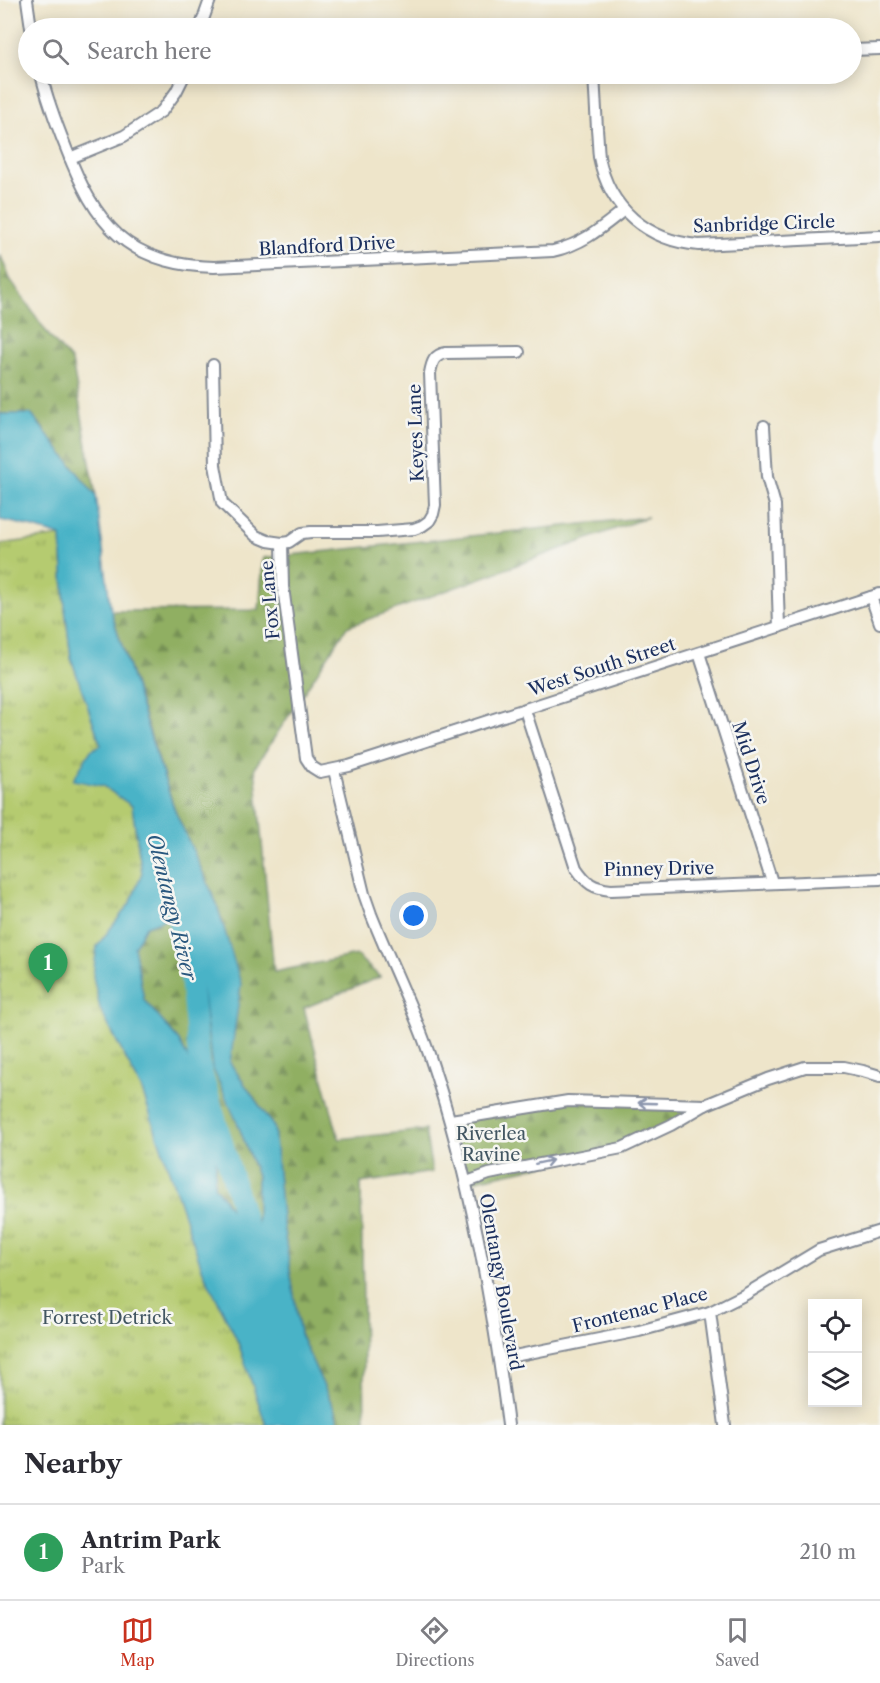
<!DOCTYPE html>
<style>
:root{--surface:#fff;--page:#f7f7f7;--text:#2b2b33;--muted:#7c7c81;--line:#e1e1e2;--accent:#c8321e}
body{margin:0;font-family:"Libre Caslon Text",serif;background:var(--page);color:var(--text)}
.controls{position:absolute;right:18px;bottom:18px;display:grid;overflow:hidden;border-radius:0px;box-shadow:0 3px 15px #0003}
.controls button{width:54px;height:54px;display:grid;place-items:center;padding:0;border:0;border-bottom:2px solid var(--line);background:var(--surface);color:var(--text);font:30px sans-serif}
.you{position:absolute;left:414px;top:916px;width:21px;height:21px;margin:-15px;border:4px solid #fff;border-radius:50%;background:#1a73e8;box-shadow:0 0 0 9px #1a73e833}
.badge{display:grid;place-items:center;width:39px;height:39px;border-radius:50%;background:var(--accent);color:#fff;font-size:20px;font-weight:700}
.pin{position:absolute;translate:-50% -50px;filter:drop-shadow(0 2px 3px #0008)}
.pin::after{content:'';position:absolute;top:32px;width:21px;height:18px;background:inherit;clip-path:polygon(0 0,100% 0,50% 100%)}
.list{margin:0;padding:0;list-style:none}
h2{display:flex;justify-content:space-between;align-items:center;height:78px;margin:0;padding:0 24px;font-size:26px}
h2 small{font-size:20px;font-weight:400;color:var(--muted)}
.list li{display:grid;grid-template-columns:39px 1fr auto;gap:18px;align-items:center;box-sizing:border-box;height:96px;padding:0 24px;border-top:2px solid var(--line)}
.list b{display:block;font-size:22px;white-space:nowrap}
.list p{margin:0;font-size:20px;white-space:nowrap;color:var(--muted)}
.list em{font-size:20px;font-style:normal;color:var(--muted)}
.icon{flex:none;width:33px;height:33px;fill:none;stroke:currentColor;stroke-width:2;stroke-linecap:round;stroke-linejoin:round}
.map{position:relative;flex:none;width:880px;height:1425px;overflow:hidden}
.search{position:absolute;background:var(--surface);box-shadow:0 3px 15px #0003;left:18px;right:18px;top:18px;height:66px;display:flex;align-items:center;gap:15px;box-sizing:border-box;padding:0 21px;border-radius:33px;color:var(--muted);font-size:22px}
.sheet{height:174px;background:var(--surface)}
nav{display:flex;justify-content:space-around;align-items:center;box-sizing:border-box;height:84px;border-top:2px solid var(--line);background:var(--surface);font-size:16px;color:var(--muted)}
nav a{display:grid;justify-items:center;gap:3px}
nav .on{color:var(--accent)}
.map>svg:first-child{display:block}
.forest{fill:url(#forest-firs);stroke:#566f60;stroke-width:1.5}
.park{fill:url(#park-tufts);stroke:#687d66;stroke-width:1.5}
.water{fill:#49b3c7;stroke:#327192;stroke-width:1.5;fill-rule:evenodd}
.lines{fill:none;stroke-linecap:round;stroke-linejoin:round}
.river{stroke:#49b3c7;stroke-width:21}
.street-casing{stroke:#848a94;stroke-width:14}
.street{stroke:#fff;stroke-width:10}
.oneway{stroke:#8d97ae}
.labels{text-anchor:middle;stroke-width:5;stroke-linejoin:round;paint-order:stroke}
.street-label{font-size:18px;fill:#1b2f5e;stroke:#f6f6f2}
.park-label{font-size:18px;fill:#425662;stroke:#f6f6f2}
.water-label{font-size:20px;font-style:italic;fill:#29577e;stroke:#f6f6f2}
</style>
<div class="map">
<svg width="880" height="1425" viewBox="0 0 880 1425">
<defs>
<pattern id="forest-firs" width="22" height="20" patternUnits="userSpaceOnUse" patternTransform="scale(1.5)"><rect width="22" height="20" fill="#90af62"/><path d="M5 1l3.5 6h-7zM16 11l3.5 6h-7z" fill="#758f54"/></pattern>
<pattern id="park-tufts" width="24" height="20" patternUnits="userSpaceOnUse" patternTransform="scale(1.5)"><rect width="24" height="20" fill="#b5cb6f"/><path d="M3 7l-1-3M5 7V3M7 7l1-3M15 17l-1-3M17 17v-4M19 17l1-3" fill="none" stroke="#92a55e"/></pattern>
</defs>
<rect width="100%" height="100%" fill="#f6f6f2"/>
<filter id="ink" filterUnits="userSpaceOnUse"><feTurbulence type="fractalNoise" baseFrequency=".0167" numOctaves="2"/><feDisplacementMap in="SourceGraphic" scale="12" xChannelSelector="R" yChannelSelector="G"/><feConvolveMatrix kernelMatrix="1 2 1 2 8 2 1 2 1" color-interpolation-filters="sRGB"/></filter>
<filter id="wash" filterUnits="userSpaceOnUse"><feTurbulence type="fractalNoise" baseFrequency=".008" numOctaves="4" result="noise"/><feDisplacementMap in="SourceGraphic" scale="24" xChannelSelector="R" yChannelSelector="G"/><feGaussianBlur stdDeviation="1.35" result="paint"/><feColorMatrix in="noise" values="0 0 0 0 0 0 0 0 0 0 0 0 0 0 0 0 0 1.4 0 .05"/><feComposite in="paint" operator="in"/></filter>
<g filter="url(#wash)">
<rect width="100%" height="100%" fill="#eee5ca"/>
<g class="forest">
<path d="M0,254L10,279L50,337L72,361L96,496L31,414H0Z"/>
<path d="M648,517L347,627L255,767L274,972L356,955L380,977L304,1008L339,1139L425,1130L432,1172L361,1183L365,1425H339L335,1411L300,1334L282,1218L274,1127L230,1063L240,984L216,902L175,811L111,611L259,610L263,558Z"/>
<path d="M168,918L191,932L203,997L238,1124L257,1176L258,1227L230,1208L214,1185L218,1141L179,1041L144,1000L134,947L146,926Z"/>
<path d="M568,1101L705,1105L622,1148L467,1182L451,1120Z"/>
</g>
<path class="park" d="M61,536L65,608L71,658L101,745L103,786L132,806L142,873L131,902L97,946L100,1009L142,1090L203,1271L238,1342L266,1425H0V544Z"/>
<path class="water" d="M0,414H31L96,496L111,611L152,742L175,811L216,902L241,984L230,1063L274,1127L282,1218L300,1334L335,1411L339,1425H266L238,1342L203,1271L142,1090L100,1009L93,976L97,946L131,902L142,873L132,806L103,786L73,780L91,750L101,745L71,658L65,608L61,536L20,524L0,520ZM168,918L191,932L203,997L212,1067L238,1124L257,1176V1227L230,1208L214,1185L218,1141L200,1081L179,1041L144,1000L134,947L146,926Z"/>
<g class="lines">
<path class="river" d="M172,898L189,962L199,1063L253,1247"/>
</g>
</g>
<g filter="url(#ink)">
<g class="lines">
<defs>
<g id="street">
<path d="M27,0L31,28"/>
<path d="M200,28L210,0"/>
<path d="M852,50L880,49"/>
<path d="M41,74C47,99 56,123 66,148C95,224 127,265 214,267L553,251C583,244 600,229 624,210"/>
<path d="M313,74H346"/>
<path d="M594,74C595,92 596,111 597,129C598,138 598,148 599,157C609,209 648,241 699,245L880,236"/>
<path d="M70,158L124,136L162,111L176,92L185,74"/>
<path d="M213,365L215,465L222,503L256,536L268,541L282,543L289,542L302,533L311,532H377L414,529L422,526L429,521L433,514L435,505L430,373C432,362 434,355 446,353L519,352"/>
<path d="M764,426L767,477L775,505L779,627"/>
<path d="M282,543L283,587L306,758L312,767L320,772L349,766L880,594"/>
<path d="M871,597L880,623"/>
<path d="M699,653L772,882"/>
<path d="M525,710L576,868C587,884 593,888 611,890L880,879"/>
<path d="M334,770L364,894L371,914C390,962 414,1009 430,1057C470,1176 492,1301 508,1425"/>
<path d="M451,1120L568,1101L705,1105"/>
<path d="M467,1182L489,1174L622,1148L671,1125L705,1105L768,1079L805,1067H844L863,1071L880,1076"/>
<path d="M710,1312L725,1425"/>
<path d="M499,1359L639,1331L710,1312L746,1294L819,1250L880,1231"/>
</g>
</defs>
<use href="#street" class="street-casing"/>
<use href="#street" class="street"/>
</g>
<defs><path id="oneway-shaft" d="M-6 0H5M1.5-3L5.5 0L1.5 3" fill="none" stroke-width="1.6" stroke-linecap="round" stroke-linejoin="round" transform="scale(1.5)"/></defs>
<g class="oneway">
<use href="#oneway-shaft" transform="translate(647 1103) rotate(-178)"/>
<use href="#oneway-shaft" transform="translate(544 1162) rotate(-12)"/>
</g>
</g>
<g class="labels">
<g class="street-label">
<text transform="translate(764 224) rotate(-2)" y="6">Sanbridge Circle</text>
<text transform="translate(327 246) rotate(-3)" y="6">Blandford Drive</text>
<text transform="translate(416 433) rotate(-92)" y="6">Keyes Lane</text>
<text transform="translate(270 600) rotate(-95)" y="6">Fox Lane</text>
<text transform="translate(602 667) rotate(-18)" y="6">West South Street</text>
<text transform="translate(751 763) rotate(72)" y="6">Mid Drive</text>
<text transform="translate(659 869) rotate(-1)" y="6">Pinney Drive</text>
<text transform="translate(501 1282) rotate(80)" y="6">Olentangy Boulevard</text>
<text transform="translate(640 1310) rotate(-14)" y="6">Frontenac Place</text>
</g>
<g class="park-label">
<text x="491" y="1140">Riverlea<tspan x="491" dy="21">Ravine</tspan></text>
<text x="107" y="1324">Forrest Detrick</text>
</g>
<g class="water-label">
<text transform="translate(172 907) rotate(76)" y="7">Olentangy River</text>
</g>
</g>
</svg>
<div class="controls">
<button><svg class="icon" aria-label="locate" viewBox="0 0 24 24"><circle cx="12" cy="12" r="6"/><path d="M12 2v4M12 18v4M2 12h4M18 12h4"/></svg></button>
<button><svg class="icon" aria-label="layers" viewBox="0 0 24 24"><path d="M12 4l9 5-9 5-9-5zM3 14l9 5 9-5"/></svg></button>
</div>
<div class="you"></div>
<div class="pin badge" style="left:48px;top:993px;background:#2e9e5b">1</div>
<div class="search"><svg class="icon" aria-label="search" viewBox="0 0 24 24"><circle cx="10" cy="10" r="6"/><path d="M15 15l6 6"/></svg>Search here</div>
</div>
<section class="sheet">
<h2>Nearby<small></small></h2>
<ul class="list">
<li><span class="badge" style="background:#2e9e5b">1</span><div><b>Antrim Park</b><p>Park</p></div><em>210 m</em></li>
</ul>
</section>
<nav>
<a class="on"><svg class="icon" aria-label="map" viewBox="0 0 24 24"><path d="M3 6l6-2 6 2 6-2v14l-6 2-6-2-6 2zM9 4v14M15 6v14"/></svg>Map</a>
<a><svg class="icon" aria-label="directions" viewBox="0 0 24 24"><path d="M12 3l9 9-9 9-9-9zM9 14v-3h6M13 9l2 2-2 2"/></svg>Directions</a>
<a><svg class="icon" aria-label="saved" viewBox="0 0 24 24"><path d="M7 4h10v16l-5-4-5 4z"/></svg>Saved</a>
</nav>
